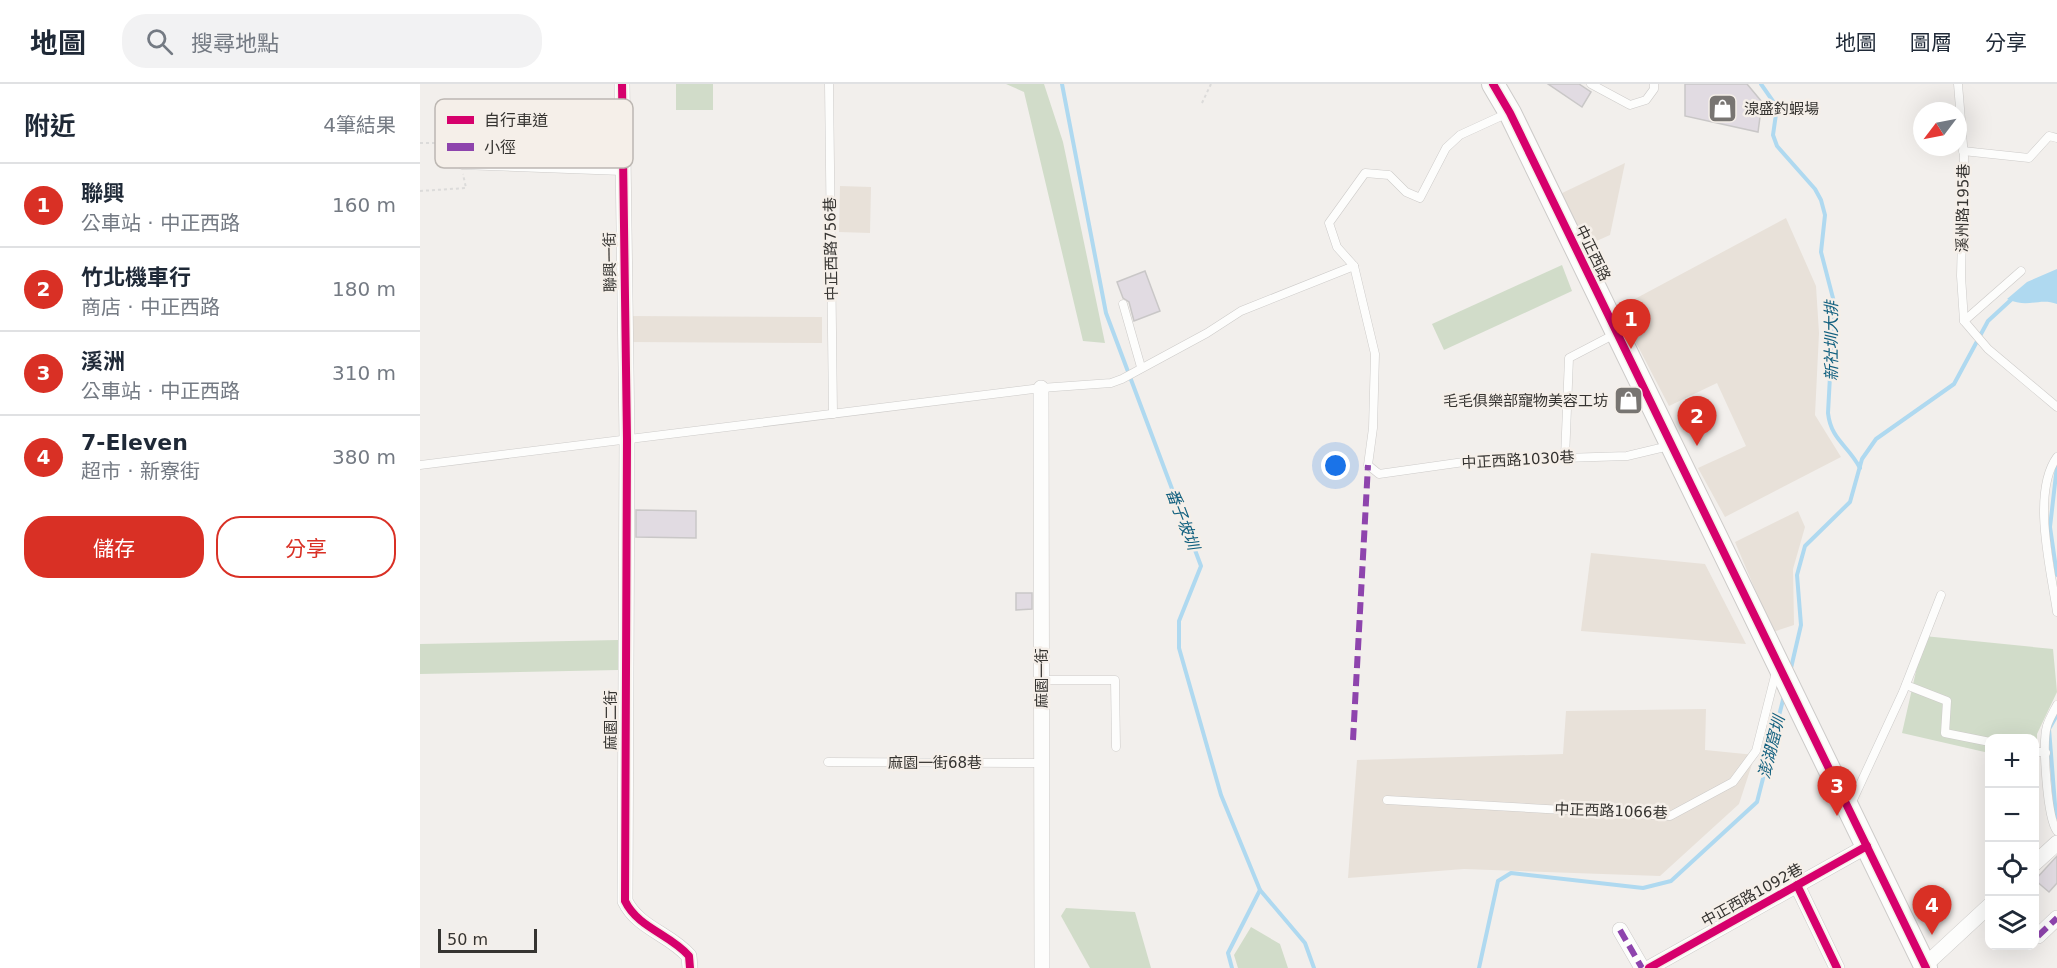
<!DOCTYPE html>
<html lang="zh-TW">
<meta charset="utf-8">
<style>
:root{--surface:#fff;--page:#f2f2f3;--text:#1f2937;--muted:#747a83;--line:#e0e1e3;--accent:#d93025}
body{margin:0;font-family:"DejaVu Sans","Noto Sans TC",sans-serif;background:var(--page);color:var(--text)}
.controls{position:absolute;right:18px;bottom:18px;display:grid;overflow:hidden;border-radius:12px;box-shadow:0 6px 24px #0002}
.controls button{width:54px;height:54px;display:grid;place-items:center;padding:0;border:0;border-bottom:2px solid var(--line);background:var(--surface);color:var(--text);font:30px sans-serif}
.compass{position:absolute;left:1493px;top:18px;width:54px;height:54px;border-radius:50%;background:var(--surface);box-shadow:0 6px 24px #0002;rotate:238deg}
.scale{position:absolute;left:18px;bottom:15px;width:99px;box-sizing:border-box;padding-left:6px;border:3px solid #363431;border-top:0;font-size:16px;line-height:21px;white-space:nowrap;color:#363431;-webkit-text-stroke:4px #f5efe9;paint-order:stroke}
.you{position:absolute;left:916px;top:382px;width:21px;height:21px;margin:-15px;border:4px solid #fff;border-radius:50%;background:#1a73e8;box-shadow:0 0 0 9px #1a73e833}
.badge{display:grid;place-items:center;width:39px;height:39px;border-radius:50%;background:var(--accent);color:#fff;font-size:20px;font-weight:700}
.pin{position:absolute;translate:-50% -50px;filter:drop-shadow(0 2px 3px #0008)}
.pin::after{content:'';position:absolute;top:32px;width:21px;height:18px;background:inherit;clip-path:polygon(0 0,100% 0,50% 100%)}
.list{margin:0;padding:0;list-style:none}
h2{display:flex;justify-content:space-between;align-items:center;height:78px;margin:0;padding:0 24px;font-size:26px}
h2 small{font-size:20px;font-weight:400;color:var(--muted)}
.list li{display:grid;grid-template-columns:39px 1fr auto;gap:18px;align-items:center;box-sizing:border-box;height:84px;padding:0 24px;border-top:2px solid var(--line)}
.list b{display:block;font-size:22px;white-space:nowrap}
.list p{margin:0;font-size:20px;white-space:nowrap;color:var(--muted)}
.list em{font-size:20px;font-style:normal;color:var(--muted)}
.actions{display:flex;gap:12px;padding:18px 24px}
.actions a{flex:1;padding:14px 0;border:2px solid var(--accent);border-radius:24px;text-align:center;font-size:21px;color:var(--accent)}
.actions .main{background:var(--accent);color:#fff}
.icon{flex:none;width:33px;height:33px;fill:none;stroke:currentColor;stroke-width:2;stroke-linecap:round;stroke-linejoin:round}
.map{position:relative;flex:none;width:1637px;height:884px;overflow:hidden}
header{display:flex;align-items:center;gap:36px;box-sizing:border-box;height:84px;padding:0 30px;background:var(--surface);border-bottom:2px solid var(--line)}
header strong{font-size:28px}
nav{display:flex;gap:33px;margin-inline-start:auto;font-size:21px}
.search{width:420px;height:54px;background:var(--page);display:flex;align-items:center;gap:15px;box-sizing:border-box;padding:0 21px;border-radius:24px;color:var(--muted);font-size:22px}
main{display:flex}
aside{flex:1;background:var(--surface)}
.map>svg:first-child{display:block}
.built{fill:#e8e1d9}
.green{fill:#d1dcc9}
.water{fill:#afd9f0}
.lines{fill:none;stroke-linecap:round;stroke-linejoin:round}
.stream{stroke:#afd9f0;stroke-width:4}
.building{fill:#e1dbe2;stroke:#c9c7c7;stroke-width:1.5}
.lane-casing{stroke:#cdcbc9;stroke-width:9}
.street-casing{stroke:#cdcbc9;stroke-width:16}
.secondary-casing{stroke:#cdcbc9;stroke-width:24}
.path{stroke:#dcdbda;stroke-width:2;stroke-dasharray:3 3;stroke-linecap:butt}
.lane{stroke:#fdfdfc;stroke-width:8}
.street{stroke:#fdfdfc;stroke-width:15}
.secondary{stroke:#fdfdfc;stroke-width:22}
.quiet{stroke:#8e44ad;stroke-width:6;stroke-dasharray:12 6;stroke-linecap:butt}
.cycleway-casing{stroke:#f5efe9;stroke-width:11}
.cycleway{stroke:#d6006c;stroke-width:8}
.labels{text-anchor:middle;stroke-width:5;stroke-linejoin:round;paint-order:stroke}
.poi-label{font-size:15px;fill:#363431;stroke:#f5efe9;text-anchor:start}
.street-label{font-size:15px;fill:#363431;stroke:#f5efe9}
.water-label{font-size:16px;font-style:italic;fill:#12607f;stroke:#f5efe9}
.key{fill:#f5efe9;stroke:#bcb7b2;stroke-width:1.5}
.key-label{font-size:16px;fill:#363431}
</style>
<header>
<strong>地圖</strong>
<div class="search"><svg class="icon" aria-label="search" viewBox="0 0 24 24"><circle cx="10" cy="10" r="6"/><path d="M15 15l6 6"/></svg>搜尋地點</div>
<nav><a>地圖</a><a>圖層</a><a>分享</a></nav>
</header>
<main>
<aside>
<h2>附近<small>4筆結果</small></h2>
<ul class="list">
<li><span class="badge">1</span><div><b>聯興</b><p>公車站 · 中正西路</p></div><em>160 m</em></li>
<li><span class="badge">2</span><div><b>竹北機車行</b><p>商店 · 中正西路</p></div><em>180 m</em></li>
<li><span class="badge">3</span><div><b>溪洲</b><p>公車站 · 中正西路</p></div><em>310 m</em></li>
<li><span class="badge">4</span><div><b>7-Eleven</b><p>超市 · 新寮街</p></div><em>380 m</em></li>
</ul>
<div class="actions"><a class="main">儲存</a><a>分享</a></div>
</aside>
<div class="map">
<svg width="1637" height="884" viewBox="0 0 1637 884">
<rect width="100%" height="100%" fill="#f2efec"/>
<g class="built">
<path d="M1205,79L1190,151L1163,163L1138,111Z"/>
<path d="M420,102L451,103L450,149L419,148Z"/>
<path d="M1366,134L1396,202L1399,249L1395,331L1421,373L1305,433L1278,384L1326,362L1297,299L1249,322L1198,224Z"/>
<path d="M207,232L402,233V259L207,258Z"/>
<path d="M1378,427L1385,443L1373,485L1374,541L1353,548L1315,458Z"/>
<path d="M1171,469L1285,480L1326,560L1161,547Z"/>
<path d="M1286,625L1285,666L1335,671L1319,720L1240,792L1044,785L928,794L937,676L1143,670L1146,627Z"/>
</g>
<g class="green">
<rect x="256" y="0" width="37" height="26"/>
<path d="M586,0H624L643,58L685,259L663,257L604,8Z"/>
<path d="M1142,181L1152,207L1024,266L1012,240Z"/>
<path d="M1504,552L1633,565L1637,608L1617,650V680L1614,654H1570L1569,669L1482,649Z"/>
<path d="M198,556V586L0,590V560Z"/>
<path d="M646,824L715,828L731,884H670L641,832Z"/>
<path d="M831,843L860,860L868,884H818L814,871Z"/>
</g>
<path class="water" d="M1637,185V220C1619,213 1609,225 1587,215L1607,198Z"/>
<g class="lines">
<g class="stream">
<path d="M642,0L686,229L781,482L759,537V564L801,711L840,806L885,859L894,884"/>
<path d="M1341,0L1357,23L1353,51L1357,62L1395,105L1401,116L1405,131L1401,168L1414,218L1408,329C1411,356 1428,361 1440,384"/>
<path d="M1637,382L1630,443L1637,491"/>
<path d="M1371,584L1381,541L1377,491L1385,462L1430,418L1442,375L1456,355L1534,300L1568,237L1593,214"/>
<path d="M1636,733L1629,645L1637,631"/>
<path d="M812,884L808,869L840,806"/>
<path d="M1059,884L1078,797L1091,789L1223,804L1251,797L1337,718L1364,612"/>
</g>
</g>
<g class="building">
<path d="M1128,0H1159L1171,8L1162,23Z"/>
<path d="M1265,0H1327L1342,18L1338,48L1265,32Z"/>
<path d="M725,187L740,227L714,237L709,218L703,214L697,198Z"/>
<path d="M216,426L276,427V454L216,453Z"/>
<path d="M596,509H612V525L596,526Z"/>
<path d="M1637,772V799L1629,808L1615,796Z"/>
</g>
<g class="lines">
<defs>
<g id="lane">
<path d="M409,0L413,330"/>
<path d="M1171,0L1210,21L1226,16L1234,5V0"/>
<path d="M1538,0L1544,73L1541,192L1544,237L1568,265L1637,323"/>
<path d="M1088,29L1040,51L1026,64L1000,114L986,108L969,91L945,89L909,139L917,163L934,182L955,270L953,344L948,381L959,390L1051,377L1207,372L1249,362"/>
<path d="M1543,67L1609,74L1629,52L1637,54"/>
<path d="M42,81L202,87"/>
<path d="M703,220L721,283"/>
<path d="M1544,237L1601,187"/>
<path d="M1637,373C1611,409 1631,486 1637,528"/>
<path d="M1145,374L1149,274L1195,250"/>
<path d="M0,381L621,304L691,299L702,295L787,249L821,227L934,182"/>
<path d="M622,596H695L696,663"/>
<path d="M1486,601L1527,617L1525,649L1570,658"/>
<path d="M1637,621C1634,627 1629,635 1627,642C1622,658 1627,734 1637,747"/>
<path d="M1614,667L1626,669"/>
<path d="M408,678L622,679"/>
<path d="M967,716L1250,732L1313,698L1336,667L1356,588"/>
<path d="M1431,720L1483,608L1521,511"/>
</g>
<g id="street">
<path d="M202,0L207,355L205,817C218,844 250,850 269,872L270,884"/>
<path d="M621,304L622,884"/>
<path d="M1614,780L1637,759"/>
<path d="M1377,801L1417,884"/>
<path d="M1200,846L1222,884"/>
<path d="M1618,852L1637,834"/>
<path d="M1229,884L1447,762"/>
<path d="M1502,884L1570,821"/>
</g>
<path id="secondary" d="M1073,0L1090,29L1506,884"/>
</defs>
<use href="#lane" class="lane-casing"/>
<use href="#street" class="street-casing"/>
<use href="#secondary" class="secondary-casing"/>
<g class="path">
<path d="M782,19L791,0"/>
<path d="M0,59H38L40,72"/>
<path d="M0,107L46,104L43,90"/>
</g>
<use href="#lane" class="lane"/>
<use href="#street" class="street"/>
<use href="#secondary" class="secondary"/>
<g class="quiet">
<path d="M933,656L948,381"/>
<path d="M1200,846L1222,884"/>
<path d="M1618,852L1637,834"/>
</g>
<defs>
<g id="cycleway">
<path d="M202,0L207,355L205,817C218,844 250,850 269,872L270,884"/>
<path d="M1073,0L1090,29L1506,884"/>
<path d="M1377,801L1417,884"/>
<path d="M1229,884L1447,762"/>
</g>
</defs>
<use href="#cycleway" class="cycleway-casing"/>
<use href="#cycleway" class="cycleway"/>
</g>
<defs>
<symbol id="shop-square" viewBox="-11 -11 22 22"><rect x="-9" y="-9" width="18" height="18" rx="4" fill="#787572" stroke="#f5efe9"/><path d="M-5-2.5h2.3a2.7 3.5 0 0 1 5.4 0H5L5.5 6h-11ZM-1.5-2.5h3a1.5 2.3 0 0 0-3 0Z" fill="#fff"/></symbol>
</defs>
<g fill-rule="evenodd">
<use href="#shop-square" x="1286" y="8" width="33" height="33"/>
<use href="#shop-square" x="1192" y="300" width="33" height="33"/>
</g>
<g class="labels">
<g class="poi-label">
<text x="1324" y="30">湶盛釣蝦場</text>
<text x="1188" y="322" text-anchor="end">毛毛俱樂部寵物美容工坊</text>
</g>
<g class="street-label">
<text transform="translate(1543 124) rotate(-89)" y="5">溪州路195巷</text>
<text transform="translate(411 165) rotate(-91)" y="5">中正西路756巷</text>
<text transform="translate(1173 169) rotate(64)" y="5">中正西路</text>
<text transform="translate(190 178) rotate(-91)" y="5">聯興一街</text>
<text transform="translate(1098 376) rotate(-3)" y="5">中正西路1030巷</text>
<text transform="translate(622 594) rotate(-90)" y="5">麻園一街</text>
<text transform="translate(191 636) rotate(-90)" y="5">麻園二街</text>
<text x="515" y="684">麻園一街68巷</text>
<text transform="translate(1191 727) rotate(2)" y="5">中正西路1066巷</text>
<text transform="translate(1332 811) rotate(-29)" y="5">中正西路1092巷</text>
</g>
<g class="water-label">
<text transform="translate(1411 257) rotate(-90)" y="6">新社圳大排</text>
<text transform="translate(763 435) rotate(69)" y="6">番子坡圳</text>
<text transform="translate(1351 663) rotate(-76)" y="6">澎湖窟圳</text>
</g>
</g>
<rect x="15" y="15" width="198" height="69" rx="9" class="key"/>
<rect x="27" y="32" width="27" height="8" fill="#d6006c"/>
<rect x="27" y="59" width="27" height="8" fill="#8e44ad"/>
<g class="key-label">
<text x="64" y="42">自行車道</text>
<text x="64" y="69">小徑</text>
</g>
</svg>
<div class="controls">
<button>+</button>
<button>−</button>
<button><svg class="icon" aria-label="locate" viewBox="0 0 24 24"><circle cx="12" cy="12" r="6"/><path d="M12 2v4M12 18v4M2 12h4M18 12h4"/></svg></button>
<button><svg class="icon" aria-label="layers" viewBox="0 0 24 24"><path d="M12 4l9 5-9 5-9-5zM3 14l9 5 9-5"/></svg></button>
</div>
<svg class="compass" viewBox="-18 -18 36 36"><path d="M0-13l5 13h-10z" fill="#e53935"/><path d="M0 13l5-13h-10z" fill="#747a83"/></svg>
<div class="scale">50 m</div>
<div class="you"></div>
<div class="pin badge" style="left:1211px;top:265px">1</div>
<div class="pin badge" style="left:1277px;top:362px">2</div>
<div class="pin badge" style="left:1417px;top:732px">3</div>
<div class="pin badge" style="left:1512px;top:851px">4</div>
</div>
</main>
